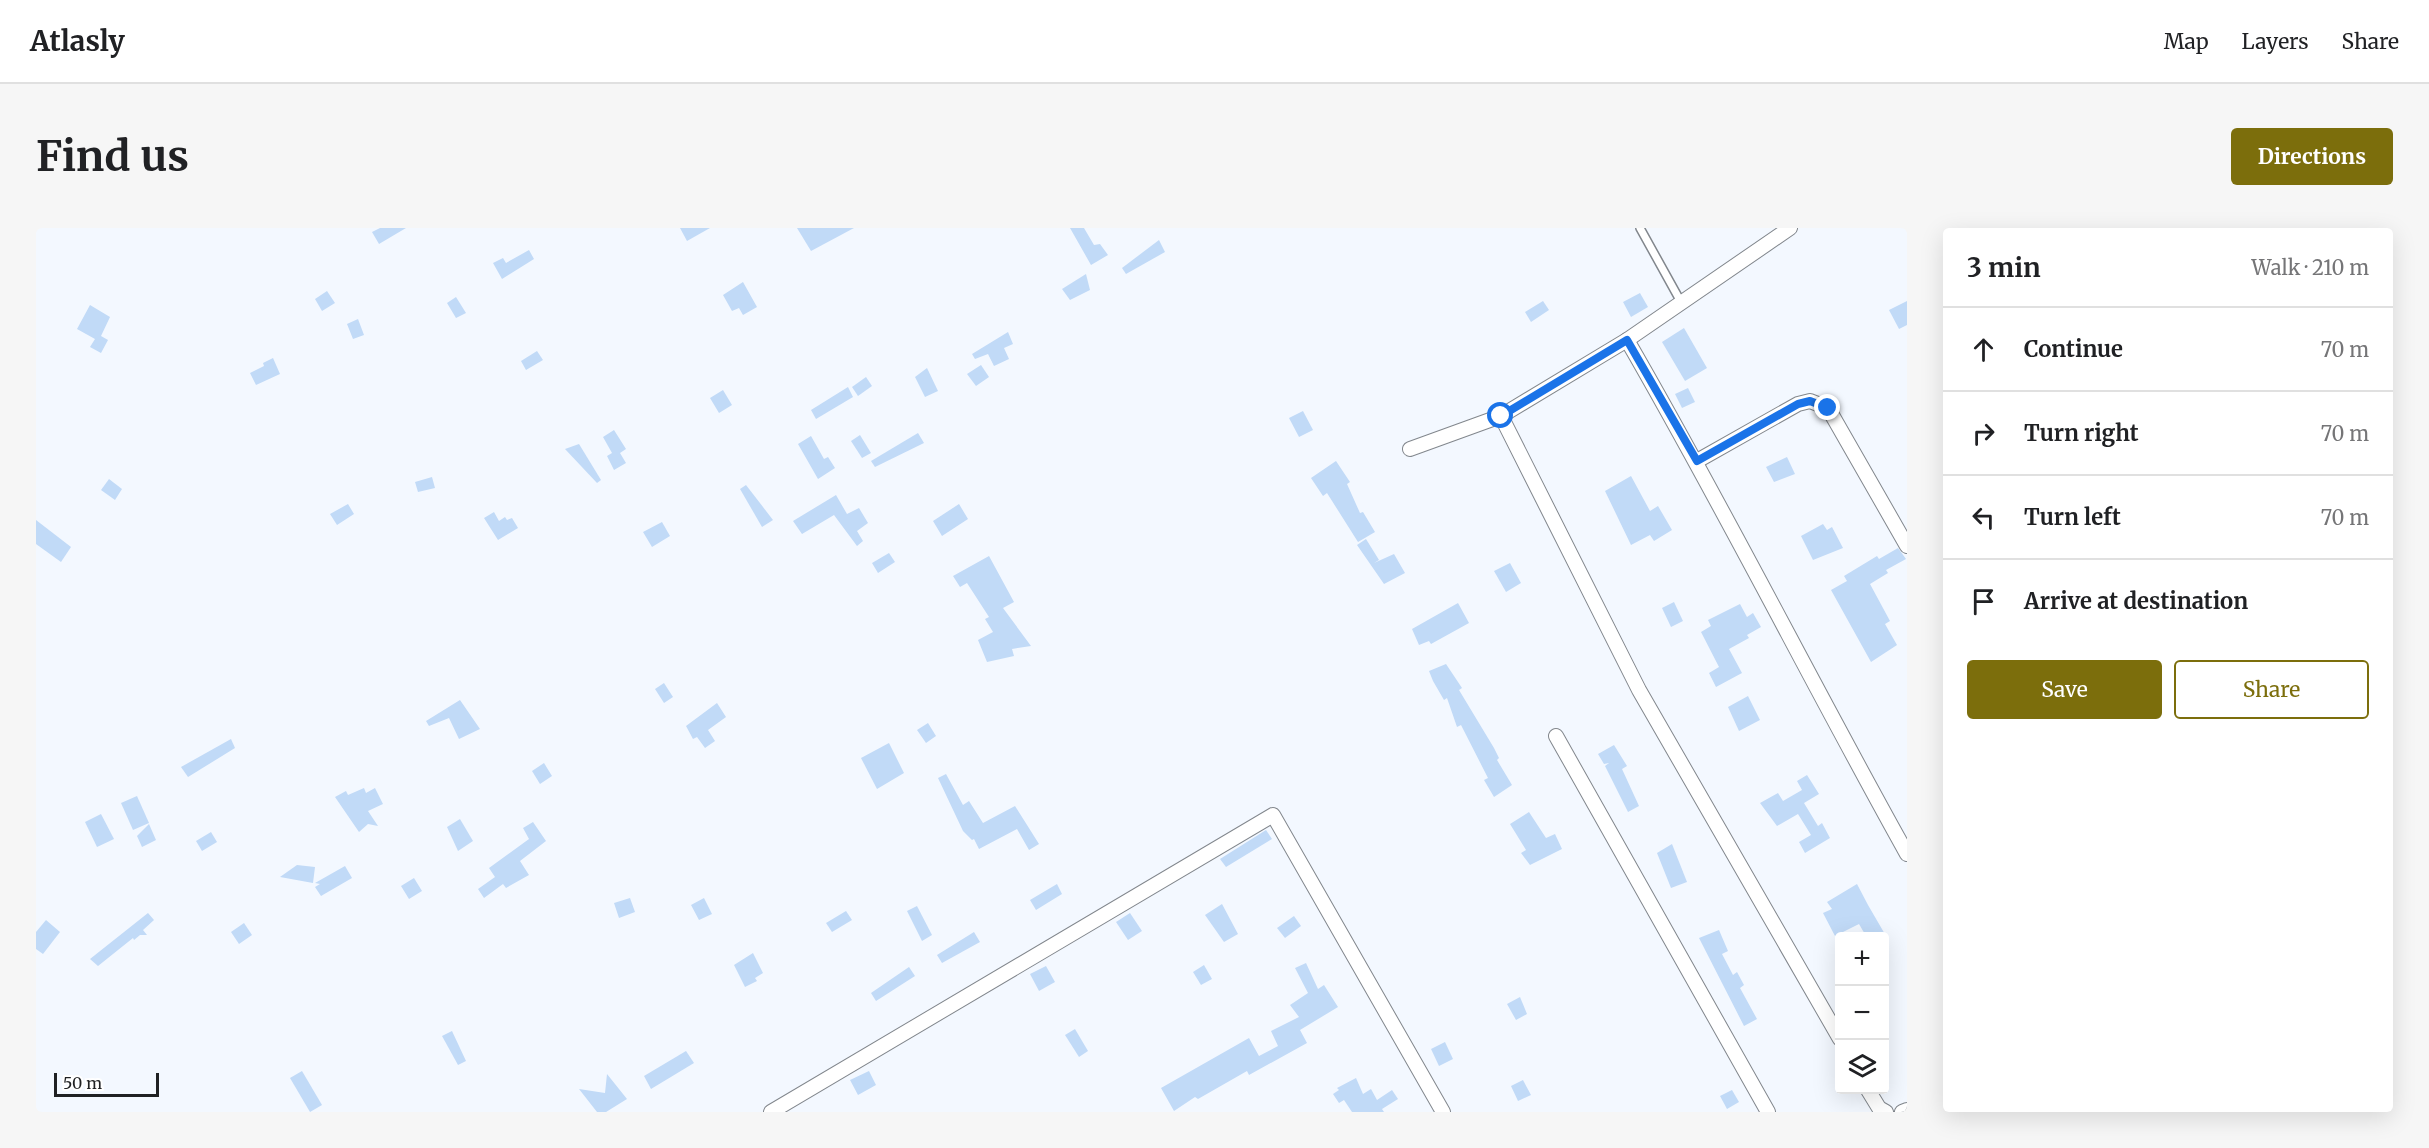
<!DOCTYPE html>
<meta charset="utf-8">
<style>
:root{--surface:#fff;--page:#f6f6f6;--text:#202124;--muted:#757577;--line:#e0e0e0;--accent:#7c6e0c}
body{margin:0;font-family:Merriweather,serif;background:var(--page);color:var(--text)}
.controls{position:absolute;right:18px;bottom:18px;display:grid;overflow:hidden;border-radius:6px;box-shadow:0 6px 24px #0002}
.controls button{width:54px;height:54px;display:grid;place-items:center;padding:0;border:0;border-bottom:2px solid var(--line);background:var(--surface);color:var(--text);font:30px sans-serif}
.scale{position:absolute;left:18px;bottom:15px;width:105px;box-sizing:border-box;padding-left:6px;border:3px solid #1f2123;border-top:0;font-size:16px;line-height:21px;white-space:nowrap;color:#1f2123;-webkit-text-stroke:4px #fff;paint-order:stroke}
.stop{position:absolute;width:18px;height:18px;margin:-14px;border:4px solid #1a73e8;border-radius:50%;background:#fff}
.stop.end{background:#1a73e8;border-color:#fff;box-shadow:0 2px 6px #0008}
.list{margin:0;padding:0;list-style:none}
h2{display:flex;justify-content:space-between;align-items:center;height:78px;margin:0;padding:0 24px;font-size:26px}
h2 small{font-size:20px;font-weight:400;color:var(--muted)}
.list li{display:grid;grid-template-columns:39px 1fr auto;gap:18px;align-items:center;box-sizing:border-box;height:84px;padding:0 24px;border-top:2px solid var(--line)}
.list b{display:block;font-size:22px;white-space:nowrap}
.list em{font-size:20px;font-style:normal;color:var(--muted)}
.actions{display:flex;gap:12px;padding:18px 24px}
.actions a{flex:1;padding:14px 0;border:2px solid var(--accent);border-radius:6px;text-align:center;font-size:21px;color:var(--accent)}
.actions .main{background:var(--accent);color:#fff}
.icon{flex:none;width:33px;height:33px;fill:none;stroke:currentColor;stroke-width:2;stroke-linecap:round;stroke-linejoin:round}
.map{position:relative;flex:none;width:1871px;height:884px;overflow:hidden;border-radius:6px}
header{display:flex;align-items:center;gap:36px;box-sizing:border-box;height:84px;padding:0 30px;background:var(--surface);border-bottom:2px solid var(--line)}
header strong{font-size:28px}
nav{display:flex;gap:33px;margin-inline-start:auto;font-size:21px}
.intro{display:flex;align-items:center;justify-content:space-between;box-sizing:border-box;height:144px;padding:0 36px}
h1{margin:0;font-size:42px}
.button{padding:15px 27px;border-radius:6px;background:var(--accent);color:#fff;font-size:21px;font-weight:700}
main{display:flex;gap:36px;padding:0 36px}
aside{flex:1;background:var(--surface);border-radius:6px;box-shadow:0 6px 24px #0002}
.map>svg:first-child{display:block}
.building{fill:#c1daf7}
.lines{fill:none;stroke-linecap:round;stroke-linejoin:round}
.lane-casing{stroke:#82878d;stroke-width:10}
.street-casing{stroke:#82878d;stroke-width:16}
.lane{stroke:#fff;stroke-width:7}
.street{stroke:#fff;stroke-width:14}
.route{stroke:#1a73e8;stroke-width:8}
</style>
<header>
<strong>Atlasly</strong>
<nav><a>Map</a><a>Layers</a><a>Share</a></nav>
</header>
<div class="intro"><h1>Find us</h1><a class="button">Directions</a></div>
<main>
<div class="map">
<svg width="1871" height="884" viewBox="0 0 1871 884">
<rect width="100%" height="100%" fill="#f3f8ff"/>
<g class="building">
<path d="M344,0H370L343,16L336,4Z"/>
<path d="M644,0H674L651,13Z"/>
<path d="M761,0H818L775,23Z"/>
<path d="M1034,0H1048L1058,17L1064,16L1072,27L1055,37Z"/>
<path d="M1123,12L1129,24L1090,46L1086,40Z"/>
<path d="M493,22L498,31L466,51L457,35L467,30L470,35Z"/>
<path d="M1050,46L1054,62L1034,72L1026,61Z"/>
<path d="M707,54L721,79L707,87L703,80L696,83L687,67Z"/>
<path d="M291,63L299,75L286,83L279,71Z"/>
<path d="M1604,65L1612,79L1595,89L1587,74Z"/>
<path d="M420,69L430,85L420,90L411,75Z"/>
<path d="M1507,73L1513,82L1495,94L1489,84Z"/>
<path d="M1871,73V97L1863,101L1853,82Z"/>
<path d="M54,77L74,89L65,108L72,112L65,125L54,119L59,111L41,101Z"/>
<path d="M322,91L328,107L317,111L311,96Z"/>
<path d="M1648,100L1671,140L1649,153L1626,114Z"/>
<path d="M972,104L977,116L968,120L973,131L958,138L952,126L939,131L936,126Z"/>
<path d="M501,123L507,132L490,142L485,133Z"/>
<path d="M237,130L244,146L220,157L214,145L228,138L227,135Z"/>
<path d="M945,137L953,149L940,158L931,146Z"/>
<path d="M891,140L902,163L889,169L879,149Z"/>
<path d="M830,149L836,158L822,168L816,159Z"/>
<path d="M812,159L817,169L780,191L775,182Z"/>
<path d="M1652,160L1659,174L1646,180L1639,166Z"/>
<path d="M687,162L696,177L683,185L674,170Z"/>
<path d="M1267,183L1277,202L1263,209L1253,190Z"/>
<path d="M578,202L590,221L584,225L590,235L578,242L571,228L576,225L567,209Z"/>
<path d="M882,205L888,215L839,239L835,233Z"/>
<path d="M824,207L835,225L826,230L815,213Z"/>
<path d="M775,208L788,231L792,229L799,240L782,251L762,216Z"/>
<path d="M543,216L565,252L561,255L529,221Z"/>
<path d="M1751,229L1759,246L1738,254L1730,239Z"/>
<path d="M1300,233L1314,254L1311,256L1324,285L1327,284L1339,304L1322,314L1291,265L1287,268L1275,250Z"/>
<path d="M1595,248L1614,283L1622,278L1636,302L1618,313L1614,307L1595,317L1569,263Z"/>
<path d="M396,249L399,260L382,264L379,254Z"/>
<path d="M73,251L86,261L79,272L65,262Z"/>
<path d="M710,257L737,292L726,299L704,261Z"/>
<path d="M800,267L811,286L823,280L832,295L821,303L827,313L821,318L798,287L766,306L757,293Z"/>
<path d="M312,276L318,286L301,297L294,286Z"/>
<path d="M923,276L932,291L906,308L897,293Z"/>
<path d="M458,284L463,293L469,289L471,292L476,290L482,300L462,312L448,290Z"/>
<path d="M0,292L35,319L25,334L0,316Z"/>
<path d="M626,294L634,308L616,319L607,304Z"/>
<path d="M1787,296L1791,302L1796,299L1807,320L1777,332L1765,308Z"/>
<path d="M1330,311L1343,332L1338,335L1358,326L1369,345L1348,356L1321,317Z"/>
<path d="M1862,320L1870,331L1850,342L1852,345L1834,356L1854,393L1849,396L1861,417L1835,434L1795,362L1811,353L1808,348L1841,328L1843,331Z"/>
<path d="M853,325L859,334L842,345L836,335Z"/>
<path d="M953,328L978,374L967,380L995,418L976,421L978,428L951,434L942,412L957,404L949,391L953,389L931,355L924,359L917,348Z"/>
<path d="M1474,335L1485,355L1470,364L1458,343Z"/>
<path d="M1638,374L1647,393L1635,399L1626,380Z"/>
<path d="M1422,375L1433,395L1395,416L1393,413L1383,417L1376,401Z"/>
<path d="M1704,376L1711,389L1717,385L1725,399L1711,407L1713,410L1693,421L1706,445L1680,459L1673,445L1683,439L1665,404L1675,398L1672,392Z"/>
<path d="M1410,436L1426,460L1423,462L1458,520L1463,530L1461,532L1476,557L1458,569L1448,552L1452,550L1425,497L1421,499L1411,470L1408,472L1397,453L1393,443Z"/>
<path d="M628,455L637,469L628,475L619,461Z"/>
<path d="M1712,468L1724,492L1703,503L1692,479Z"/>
<path d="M424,472L444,501L423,511L413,490L393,498L390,493Z"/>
<path d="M681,475L690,489L672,502L679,513L669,520L661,509L657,511L650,498Z"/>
<path d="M892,495L900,508L890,515L881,502Z"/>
<path d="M195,511L199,520L152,549L145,539Z"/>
<path d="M853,515L868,545L841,561L825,530Z"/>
<path d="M1578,517L1591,538L1586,541L1603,578L1592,584L1569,538L1573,535L1568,536L1562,526Z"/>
<path d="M508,535L516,548L504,556L496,543Z"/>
<path d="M910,546L927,577L933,573L947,595L979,578L1003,616L993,622L981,601L943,621L938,611L936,612L927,603L902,550Z"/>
<path d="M1771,547L1783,566L1768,575L1782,598L1786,595L1794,610L1769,625L1763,614L1775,607L1762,586L1741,598L1724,575L1742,565L1747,573L1766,562L1761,553Z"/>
<path d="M328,560L330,565L339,560L347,576L332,583L342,598L332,596L323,604L299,569L310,563L312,567Z"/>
<path d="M101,568L113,595L97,602L85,575Z"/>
<path d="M1493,584L1510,610L1519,606L1526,621L1494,637L1485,625L1490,622L1474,596Z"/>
<path d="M65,586L78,611L61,619L49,594Z"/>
<path d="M424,591L437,613L422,623L411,599Z"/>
<path d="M497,594L510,613L484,633L493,647L470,660L467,656L448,670L442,661L459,649L453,640L493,611L487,600Z"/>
<path d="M113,596L120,612L106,619L101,608Z"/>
<path d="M1230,602L1236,611L1190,639L1184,631Z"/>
<path d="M175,604L181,614L166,623L160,613Z"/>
<path d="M1636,616L1651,654L1635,660L1621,625Z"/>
<path d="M261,637L279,639L277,655L244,649Z"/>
<path d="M309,638L316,650L285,668L279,659L284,656L279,655Z"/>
<path d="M378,650L386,663L373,671L365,658Z"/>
<path d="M1021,656L1026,666L1000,682L994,672Z"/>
<path d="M1821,656L1832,677L1850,708H1830L1823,696L1799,708L1787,685L1796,681L1791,674Z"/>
<path d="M594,670L599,684L583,690L578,675Z"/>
<path d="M668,670L676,686L663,692L655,677Z"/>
<path d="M1186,676L1202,706L1188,714L1169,687Z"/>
<path d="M881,678L896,707L886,713L871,683Z"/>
<path d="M810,683L816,692L796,704L790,695Z"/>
<path d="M112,685L118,692L107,702L111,707H104L98,712L97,710L62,738L54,731Z"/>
<path d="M1094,685L1106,703L1092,712L1080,694Z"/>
<path d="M1258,688L1265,698L1249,710L1241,700Z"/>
<path d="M10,692L24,704L7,726L0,721V704Z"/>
<path d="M208,695L216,707L203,716L195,704Z"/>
<path d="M1683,702L1692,723L1686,726L1697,747L1701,744L1708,757L1704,760L1721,791L1708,798L1663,710Z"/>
<path d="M938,704L944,714L906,735L901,727Z"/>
<path d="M717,725L727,745L719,750L721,753L709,759L698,737Z"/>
<path d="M1270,735L1282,761L1288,757L1302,779L1264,802L1271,815L1213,847L1211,843L1162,871L1159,869L1138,883L1125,860L1213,810L1223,828L1242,818L1235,803L1263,789L1254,777L1272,765L1259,740Z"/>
<path d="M1168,737L1176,751L1165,757L1157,744Z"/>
<path d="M1010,738L1019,754L1003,763L994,746Z"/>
<path d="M873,739L879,748L840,773L835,765Z"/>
<path d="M1484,769L1491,786L1480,792L1471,776Z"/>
<path d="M1039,801L1052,823L1043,829L1029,807Z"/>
<path d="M416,803L430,833L422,837L406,808Z"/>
<path d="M1409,814L1417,831L1403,838L1395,821Z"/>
<path d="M650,823L658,835L615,861L608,848Z"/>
<path d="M266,843L286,877L274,884L254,850Z"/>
<path d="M833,843L840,857L822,867L814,852Z"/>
<path d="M571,846L591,871L570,884H561L543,861L569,865Z"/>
<path d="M1320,850L1327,866L1335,861L1341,872L1356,862L1362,871L1346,881L1348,884H1316L1308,872L1303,875L1297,866L1303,862L1301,860Z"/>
<path d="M1487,852L1495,867L1482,873L1475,858Z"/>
<path d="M1696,862L1703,874L1691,881L1684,868Z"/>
</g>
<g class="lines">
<defs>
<path id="lane" d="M1604,0L1645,74"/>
<g id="street">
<path d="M1591,112C1689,281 1776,456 1871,626"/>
<path d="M1465,188L1591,112L1754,0"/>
<path d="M1374,221L1465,188L1603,462L1804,811"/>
<path d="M1661,233L1762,176L1774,173L1792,180L1871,318"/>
<path d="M1520,508L1732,884"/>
<path d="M1832,862L1843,880L1850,884"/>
<path d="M735,884L1237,587L1407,884"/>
<path d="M1866,884L1871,882"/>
</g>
</defs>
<use href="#lane" class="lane-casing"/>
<use href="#street" class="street-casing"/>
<use href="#lane" class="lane"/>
<use href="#street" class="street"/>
</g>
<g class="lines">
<path class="route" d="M1465,188L1591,112L1661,233L1762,176L1774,173L1792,180"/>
</g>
</svg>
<div class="controls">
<button>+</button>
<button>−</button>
<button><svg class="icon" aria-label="layers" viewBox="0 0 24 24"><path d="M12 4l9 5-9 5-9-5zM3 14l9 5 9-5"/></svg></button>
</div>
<div class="scale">50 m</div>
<div class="stop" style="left:1465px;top:188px"></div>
<div class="stop end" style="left:1792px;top:180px"></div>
</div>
<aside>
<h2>3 min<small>Walk · 210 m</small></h2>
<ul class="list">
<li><svg class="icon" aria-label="ahead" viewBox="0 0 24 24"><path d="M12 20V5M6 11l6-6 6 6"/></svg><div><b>Continue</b></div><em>70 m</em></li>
<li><svg class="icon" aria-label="right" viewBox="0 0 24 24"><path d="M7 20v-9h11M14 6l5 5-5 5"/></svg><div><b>Turn right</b></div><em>70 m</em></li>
<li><svg class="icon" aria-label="left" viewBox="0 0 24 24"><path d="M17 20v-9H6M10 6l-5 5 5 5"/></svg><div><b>Turn left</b></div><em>70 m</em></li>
<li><svg class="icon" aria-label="arrive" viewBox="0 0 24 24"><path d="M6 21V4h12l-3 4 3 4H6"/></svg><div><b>Arrive at destination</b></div></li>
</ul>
<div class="actions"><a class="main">Save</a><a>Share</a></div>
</aside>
</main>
